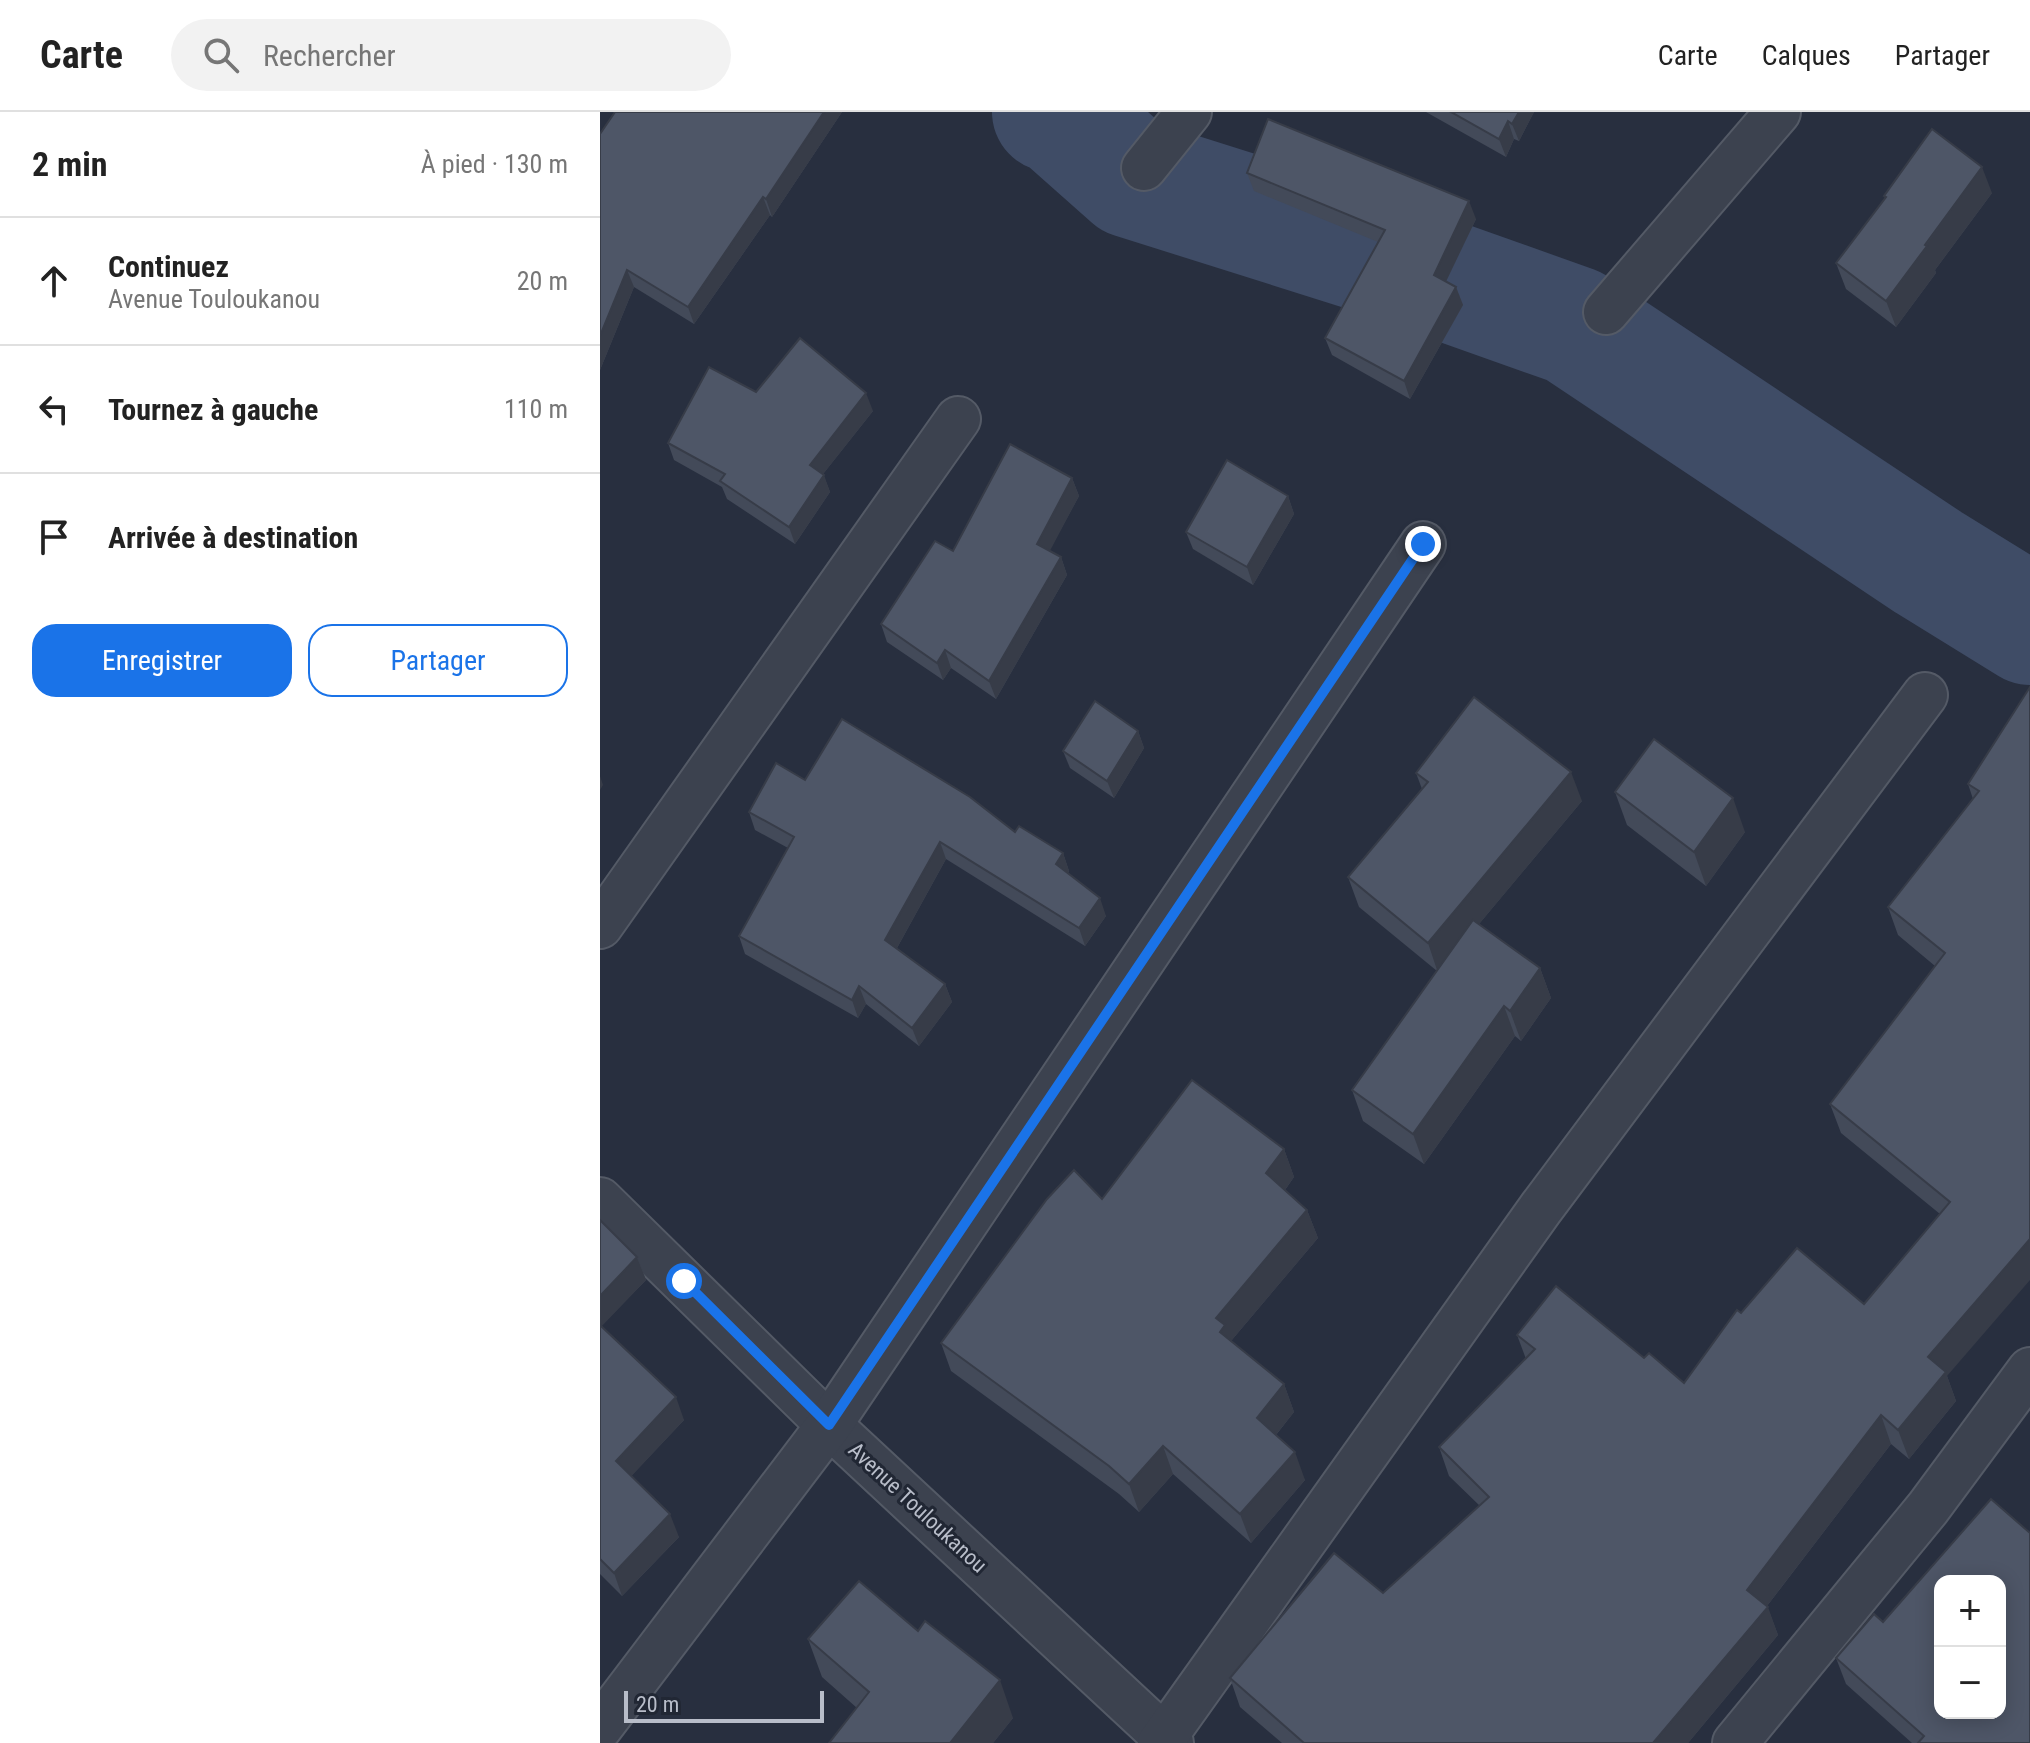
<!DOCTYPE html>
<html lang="fr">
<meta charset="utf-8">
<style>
:root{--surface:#fff;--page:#f2f2f2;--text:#222;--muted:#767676;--line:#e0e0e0;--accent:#1a73e8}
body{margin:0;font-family:"Roboto Condensed",sans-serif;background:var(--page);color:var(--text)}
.controls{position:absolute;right:24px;bottom:24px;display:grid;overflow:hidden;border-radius:16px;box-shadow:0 4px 20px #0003}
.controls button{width:72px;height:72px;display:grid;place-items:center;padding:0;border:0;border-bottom:2px solid var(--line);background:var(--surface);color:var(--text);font:40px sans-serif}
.scale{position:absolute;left:24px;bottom:20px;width:200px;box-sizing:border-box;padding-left:8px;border:4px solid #b8bdc9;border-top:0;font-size:22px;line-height:28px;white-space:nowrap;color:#b8bdc9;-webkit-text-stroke:6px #212734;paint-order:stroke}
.stop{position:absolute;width:24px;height:24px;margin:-18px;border:6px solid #1a73e8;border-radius:50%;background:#fff}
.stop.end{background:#1a73e8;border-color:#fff;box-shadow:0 2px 8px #0008}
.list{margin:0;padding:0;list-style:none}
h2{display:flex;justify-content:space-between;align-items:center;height:104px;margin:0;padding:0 32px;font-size:34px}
h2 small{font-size:26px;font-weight:400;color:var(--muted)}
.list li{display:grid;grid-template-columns:52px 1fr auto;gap:24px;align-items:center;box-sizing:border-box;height:128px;padding:0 32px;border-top:2px solid var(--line)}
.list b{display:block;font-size:30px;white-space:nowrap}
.list p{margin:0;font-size:26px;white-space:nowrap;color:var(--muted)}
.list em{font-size:26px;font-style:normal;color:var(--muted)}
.actions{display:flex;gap:16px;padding:24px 32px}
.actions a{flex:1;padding:18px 0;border:2px solid var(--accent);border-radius:24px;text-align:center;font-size:28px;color:var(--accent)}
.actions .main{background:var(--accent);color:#fff}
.icon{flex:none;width:44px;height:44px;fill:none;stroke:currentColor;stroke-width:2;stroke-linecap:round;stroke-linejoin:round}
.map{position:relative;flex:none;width:1430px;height:1631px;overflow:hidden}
header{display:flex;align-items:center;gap:48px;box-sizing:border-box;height:112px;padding:0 40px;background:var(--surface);border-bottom:2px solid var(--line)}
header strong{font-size:38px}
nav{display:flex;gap:44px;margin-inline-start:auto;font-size:28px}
.search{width:560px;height:72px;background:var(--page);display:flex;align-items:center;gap:20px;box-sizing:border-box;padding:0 28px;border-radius:44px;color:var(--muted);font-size:30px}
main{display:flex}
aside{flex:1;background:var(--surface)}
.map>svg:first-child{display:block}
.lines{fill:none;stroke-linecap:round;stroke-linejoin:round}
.river{stroke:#3f4c66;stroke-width:120}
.minor-casing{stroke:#545a66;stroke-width:48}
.minor{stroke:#3c424f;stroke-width:44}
.wall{fill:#434a59}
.shaded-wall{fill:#373c48}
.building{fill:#4e5667;stroke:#373c48;stroke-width:2;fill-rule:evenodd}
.route{stroke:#1a73e8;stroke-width:10}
.labels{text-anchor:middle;stroke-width:6;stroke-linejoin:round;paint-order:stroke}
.street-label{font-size:22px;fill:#b8bdc9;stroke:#212734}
</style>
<header>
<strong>Carte</strong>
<div class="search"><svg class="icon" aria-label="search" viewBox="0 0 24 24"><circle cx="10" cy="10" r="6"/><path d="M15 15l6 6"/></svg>Rechercher</div>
<nav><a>Carte</a><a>Calques</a><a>Partager</a></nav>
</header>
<main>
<aside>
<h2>2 min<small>À pied · 130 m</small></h2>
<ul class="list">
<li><svg class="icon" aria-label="ahead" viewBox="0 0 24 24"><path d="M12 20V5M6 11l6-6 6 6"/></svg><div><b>Continuez</b><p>Avenue Touloukanou</p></div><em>20 m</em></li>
<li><svg class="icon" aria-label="left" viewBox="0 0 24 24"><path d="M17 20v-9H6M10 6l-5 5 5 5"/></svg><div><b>Tournez à gauche</b></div><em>110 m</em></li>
<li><svg class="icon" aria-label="arrive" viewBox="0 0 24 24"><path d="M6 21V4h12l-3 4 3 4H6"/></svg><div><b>Arrivée à destination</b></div></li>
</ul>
<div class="actions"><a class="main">Enregistrer</a><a>Partager</a></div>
</aside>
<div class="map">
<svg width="1430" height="1631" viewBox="0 0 1430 1631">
<rect width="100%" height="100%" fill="#282f3f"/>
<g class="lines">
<path class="river" d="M452,0L461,3L532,66L757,137L974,214L1328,450L1430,513"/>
<defs>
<g id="minor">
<path d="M544,56L589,0"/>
<path d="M1006,200L1178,0"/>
<path d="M0,814L358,307"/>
<path d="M0,1088L229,1313L571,1631"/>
<path d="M0,1615L229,1313L823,432"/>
<path d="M560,1631L941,1096L1325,583"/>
<path d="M1135,1631L1328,1396L1430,1258"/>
</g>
</defs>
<use href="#minor" class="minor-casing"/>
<use href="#minor" class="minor"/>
</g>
<g class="wall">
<path d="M15,0H242L172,105L170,103L94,212L34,175L0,258V22Z"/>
<path d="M826,0H934L919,29L914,27L906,45Z"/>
<path d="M647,61L876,107L846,169L856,175L863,193L810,287L732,243L725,226L778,130L654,79Z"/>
<path d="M1392,81L1335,158L1336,161L1296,215L1246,177L1236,151L1285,86L1284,84Z"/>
<path d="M156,280L273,299L223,362L230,380L195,432L127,387L122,375L74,348L68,331Z"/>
<path d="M472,366L479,384L449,439L461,445L467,463L396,587L351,556L343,568L287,530L281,512L353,439Z"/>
<path d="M688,384L694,402L653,473L593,437L586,420Z"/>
<path d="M1430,575L1347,1264L1356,1289L1309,1347L1291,1332L1167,1494L1178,1523L1088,1631H682L640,1595L630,1566L783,1481L880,1394L849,1364L839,1335L926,1247L917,1223L1044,1246L1084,1271L1141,1201L1264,1192L1340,1102L1241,1021L1230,992L1335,854L1298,823L1288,795L1373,687L1368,672Z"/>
<path d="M538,619L544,636L514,686L470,656L463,639Z"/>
<path d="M816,661L982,689L879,812L940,856L951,886L921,929L915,924L824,1052L763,1009L752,978L837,859L759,795L748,765L822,677Z"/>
<path d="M205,668L415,720L463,741L469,759L468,761L506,804L485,834L346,747L297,836L345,872L352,890L319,934L266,892L258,906L145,842L139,824L188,736L155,718L149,700Z"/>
<path d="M1015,680L1145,720L1106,774L1027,713Z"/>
<path d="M684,1037L694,1065L685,1078L707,1098L718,1126L631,1229L684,1272L694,1300L676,1323L705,1368L651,1431L573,1362L539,1400L519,1382L351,1259L341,1231L502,1087Z"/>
<path d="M0,1108L37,1145L46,1168L1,1214L84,1308L31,1364L79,1425L22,1484L0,1462Z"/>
<path d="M1283,1510L1430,1631H1312L1246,1572L1236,1546Z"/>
<path d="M208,1527L413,1606L393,1631H229L257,1596L222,1565Z"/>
</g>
<g class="shaded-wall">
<path d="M224,0H242L172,105L166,87Z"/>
<path d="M919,0H934L919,29L912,12Z"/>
<path d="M908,9L914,27L906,45L899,27Z"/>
<path d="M1382,55L1392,81L1335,158L1336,161L1296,215L1286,189Z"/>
<path d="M163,85L170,103L94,212L88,195Z"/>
<path d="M869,89L876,107L841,180L834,163Z"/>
<path d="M27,158L34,175L0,258V224Z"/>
<path d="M856,175L863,193L810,287L804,269Z"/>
<path d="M266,281L273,299L216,371L210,353Z"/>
<path d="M224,363L230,380L195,432L189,415Z"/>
<path d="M472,366L479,384L444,450L437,432Z"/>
<path d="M688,384L694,402L653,473L647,455Z"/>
<path d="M461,445L467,463L396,587L389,569Z"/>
<path d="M345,538L351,556L343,568L337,551Z"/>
<path d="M538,619L544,636L514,686L507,669Z"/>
<path d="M971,660L982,689L838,861L828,831Z"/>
<path d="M0,664L3,673L0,678Z"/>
<path d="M1133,686L1145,720L1106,774L1094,740Z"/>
<path d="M340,730L346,747L292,845L285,828Z"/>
<path d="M463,741L469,759L462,770L456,752Z"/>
<path d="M500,786L506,804L485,834L479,816Z"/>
<path d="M940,856L951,886L921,929L910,899Z"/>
<path d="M345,872L352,890L319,934L312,916Z"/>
<path d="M259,874L266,892L258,906L252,888Z"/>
<path d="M904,894L915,924L824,1052L813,1022Z"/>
<path d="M684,1037L694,1065L677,1089L666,1061Z"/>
<path d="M707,1098L718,1126L631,1229L630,1248L616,1206Z"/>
<path d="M1430,1127V1168L1347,1264L1356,1289L1309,1347L1298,1318L1328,1245Z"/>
<path d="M37,1145L46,1168L0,1216V1184Z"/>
<path d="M684,1272L694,1300L667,1334L657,1306Z"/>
<path d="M76,1285L84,1308L24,1372L16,1349Z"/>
<path d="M1281,1303L1291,1332L1157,1507L1147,1478Z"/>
<path d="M563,1334L573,1362L539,1400L529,1372Z"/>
<path d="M695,1340L705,1368L651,1431L640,1402Z"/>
<path d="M70,1402L79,1425L22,1484L14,1461Z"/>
<path d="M1168,1495L1178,1523L1088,1631H1053Z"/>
<path d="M400,1568L413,1606L393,1631H350Z"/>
</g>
<g class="building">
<path d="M15,0H224L166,87L163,85L88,195L27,158L0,224V22Z"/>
<path d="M851,0H919L912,12L908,9L899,27Z"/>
<path d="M668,7L869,89L834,163L856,175L804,269L725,226L785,118L647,61Z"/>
<path d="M1332,17L1382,55L1325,133L1327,134L1286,189L1236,151L1286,85L1284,84Z"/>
<path d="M200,226L266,281L210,353L224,363L189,415L120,369L125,362L68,331L109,255L156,280Z"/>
<path d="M410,332L472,366L437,432L461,445L389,569L345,538L337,551L281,512L335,429L353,439Z"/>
<path d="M627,348L688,384L647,455L586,420Z"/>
<path d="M1430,575V1127L1328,1245L1346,1260L1298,1318L1281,1303L1147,1478L1168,1495L1053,1631H704L630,1566L734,1441L783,1481L889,1385L839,1335L935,1237L917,1223L956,1174L1044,1246L1049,1241L1084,1271L1137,1198L1141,1201L1197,1136L1264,1192L1350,1090L1230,992L1345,841L1288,795L1379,679L1368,672Z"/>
<path d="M874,585L971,660L828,831L748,765L828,670L816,661Z"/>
<path d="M495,589L538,619L507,669L463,639Z"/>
<path d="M242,607L370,685L415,720L419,714L463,741L456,752L500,786L479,816L340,730L285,828L345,872L312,916L259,874L252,888L139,824L194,725L149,700L176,651L205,668Z"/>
<path d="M1054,627L1133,686L1094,740L1015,680Z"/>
<path d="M873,808L940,856L910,899L904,894L813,1022L752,978Z"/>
<path d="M592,968L684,1037L666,1061L707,1098L616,1206L625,1213L620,1220L684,1272L657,1306L695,1340L640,1402L563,1334L529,1372L509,1354L341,1231L447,1087L474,1058L502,1087Z"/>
<path d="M0,1108L37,1145L0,1184Z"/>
<path d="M0,1213L76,1285L16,1349L70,1402L14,1461L0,1447Z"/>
<path d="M1391,1387L1430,1421V1631H1318L1324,1624L1236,1546L1274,1502L1283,1510ZM1340,1469H1400V1601H1340Z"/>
<path d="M259,1469L318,1519L325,1509L400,1568L350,1631H229L269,1580L208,1527Z"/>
</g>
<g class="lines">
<path class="route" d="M84,1169L229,1313L823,432"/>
</g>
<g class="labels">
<g class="street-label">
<text transform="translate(318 1395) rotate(43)" y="8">Avenue Touloukanou</text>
</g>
</g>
</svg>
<div class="controls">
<button>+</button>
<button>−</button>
</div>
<div class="scale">20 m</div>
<div class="stop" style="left:84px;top:1169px"></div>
<div class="stop end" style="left:823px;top:432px"></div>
</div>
</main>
